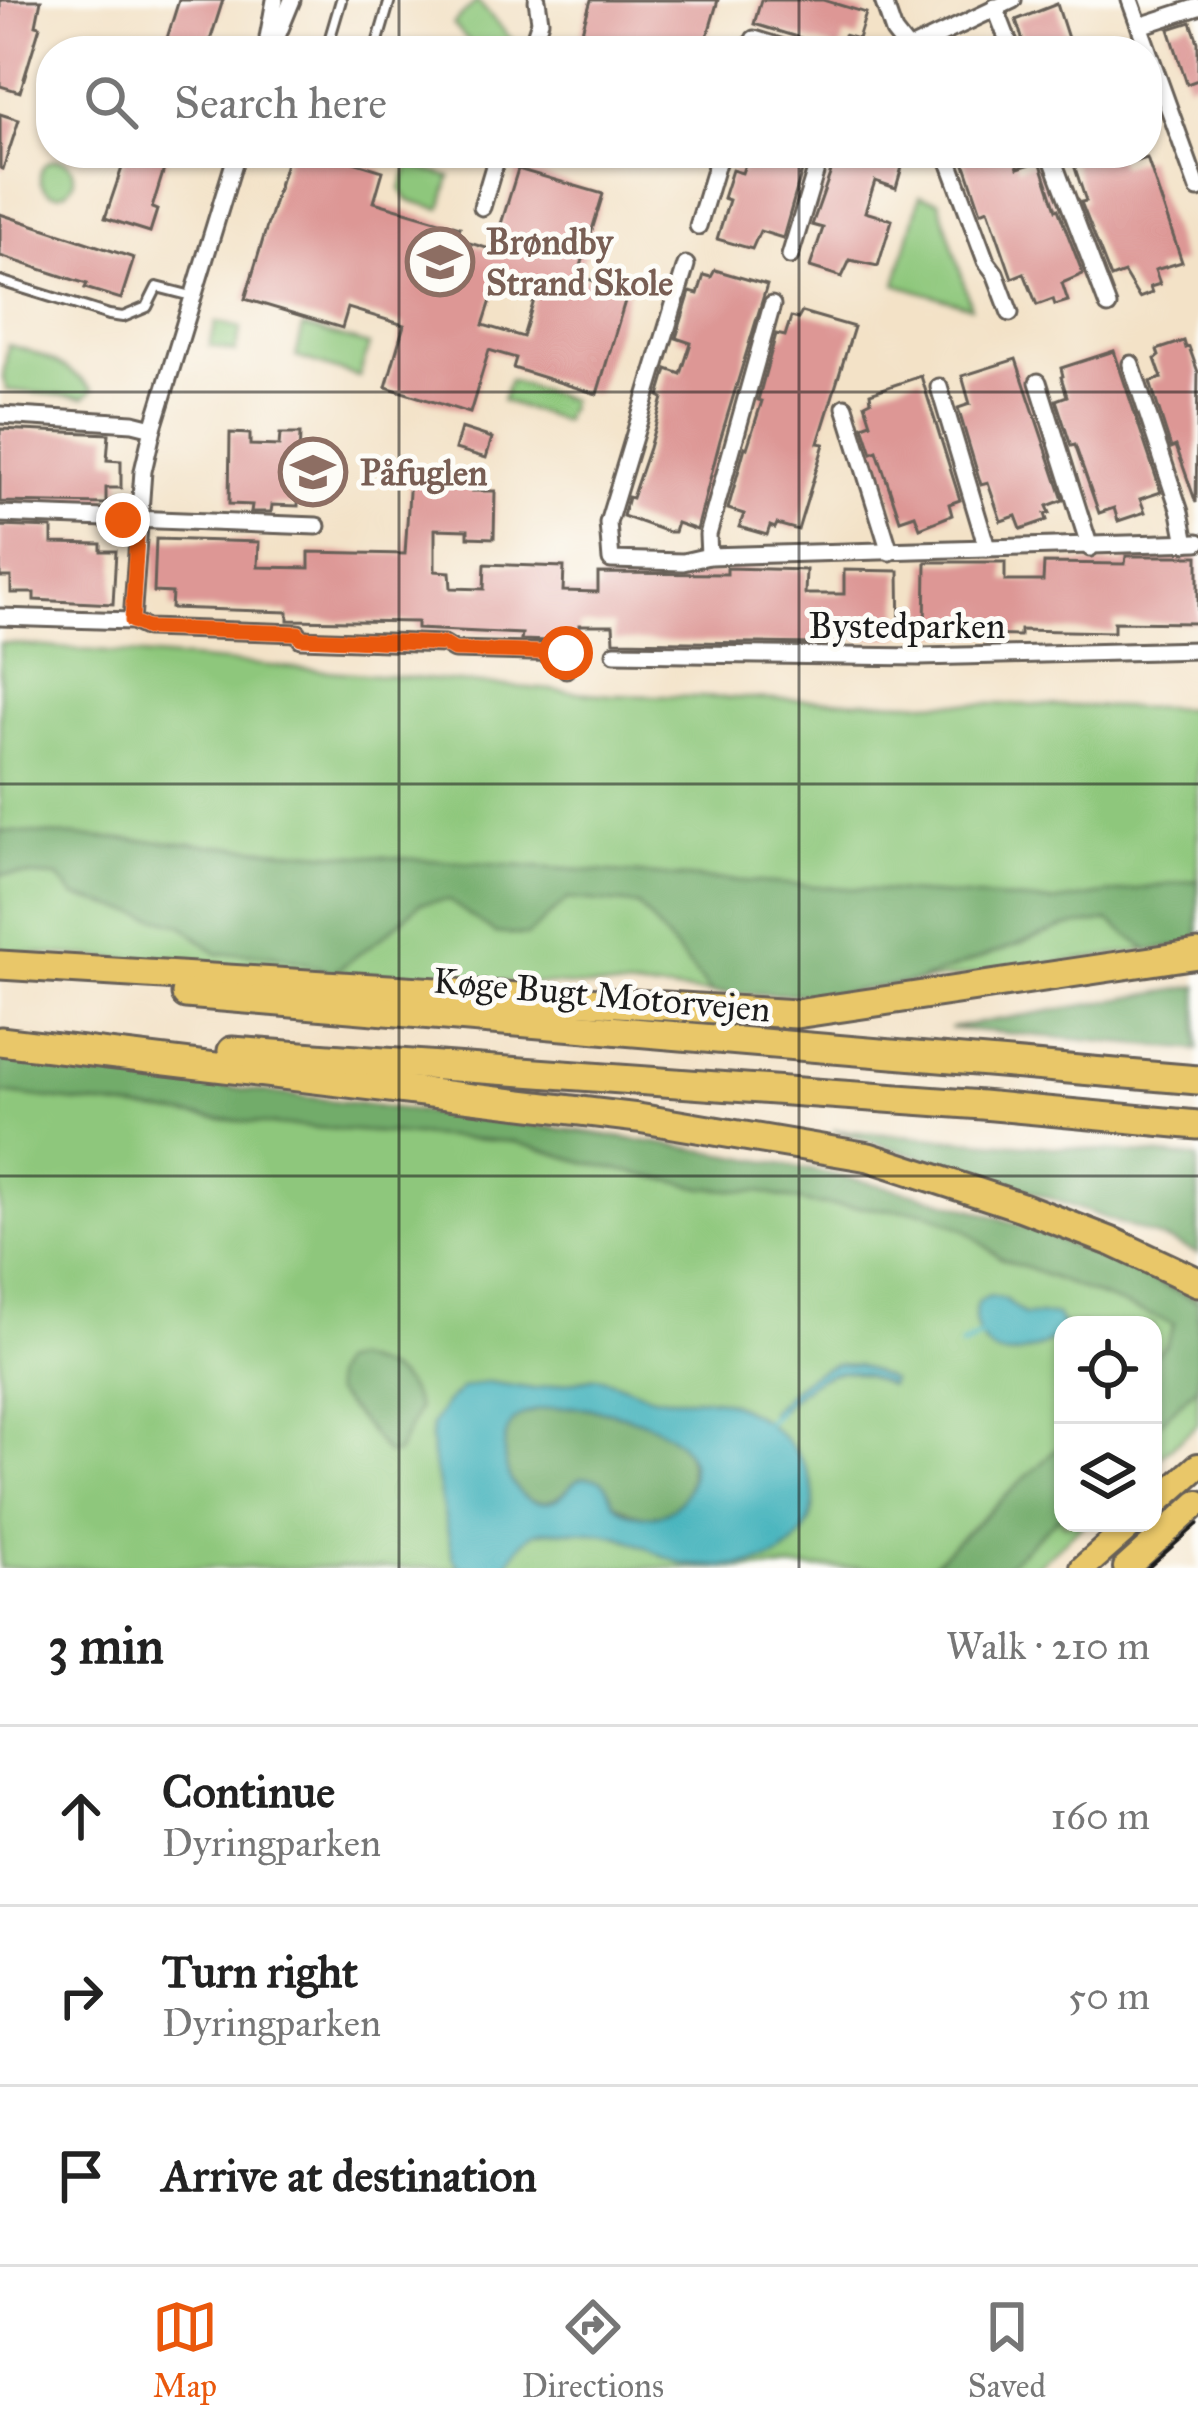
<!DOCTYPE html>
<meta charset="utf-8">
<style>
:root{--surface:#fff;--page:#f6f6f6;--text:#222;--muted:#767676;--line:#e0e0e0;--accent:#ea580c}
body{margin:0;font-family:"IM FELL Great Primer",serif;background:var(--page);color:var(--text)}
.controls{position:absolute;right:36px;bottom:36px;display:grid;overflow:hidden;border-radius:24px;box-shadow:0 3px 9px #0004}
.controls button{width:108px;height:108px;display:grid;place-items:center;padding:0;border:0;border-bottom:3px solid var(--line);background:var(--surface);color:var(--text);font:60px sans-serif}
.stop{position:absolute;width:36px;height:36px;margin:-27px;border:9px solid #ea580c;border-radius:50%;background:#fff}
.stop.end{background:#ea580c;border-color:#fff;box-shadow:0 3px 12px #0008}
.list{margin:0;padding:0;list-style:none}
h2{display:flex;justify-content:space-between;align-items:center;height:156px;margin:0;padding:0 48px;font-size:51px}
h2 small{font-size:39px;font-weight:400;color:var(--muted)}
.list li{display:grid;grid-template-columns:78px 1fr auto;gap:36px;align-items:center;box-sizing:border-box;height:180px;padding:0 48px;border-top:3px solid var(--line)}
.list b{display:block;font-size:45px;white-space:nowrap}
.list p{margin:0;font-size:39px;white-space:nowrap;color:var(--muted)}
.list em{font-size:39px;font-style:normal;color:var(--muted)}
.icon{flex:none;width:66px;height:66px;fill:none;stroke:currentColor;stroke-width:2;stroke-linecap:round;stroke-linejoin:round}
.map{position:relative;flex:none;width:1198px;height:1568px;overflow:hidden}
.search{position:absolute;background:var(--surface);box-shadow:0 3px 9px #0004;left:36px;right:36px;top:36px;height:132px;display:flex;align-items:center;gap:30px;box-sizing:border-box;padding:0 42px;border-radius:48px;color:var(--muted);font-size:45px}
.sheet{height:696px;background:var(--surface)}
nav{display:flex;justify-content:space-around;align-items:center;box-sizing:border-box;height:168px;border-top:3px solid var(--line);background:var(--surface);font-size:33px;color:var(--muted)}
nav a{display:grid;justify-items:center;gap:6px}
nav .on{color:var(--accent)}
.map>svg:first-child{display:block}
.green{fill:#8ec77b;stroke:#55724c;stroke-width:3}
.forest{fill:#72ac6b;stroke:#476444;stroke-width:3}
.water{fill:#42b2bc;stroke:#2f676c;stroke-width:3;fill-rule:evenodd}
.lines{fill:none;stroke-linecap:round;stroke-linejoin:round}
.stream{stroke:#42b2bc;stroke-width:6}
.building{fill:#dd9795;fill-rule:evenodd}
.lane-casing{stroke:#676158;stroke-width:14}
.street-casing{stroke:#676158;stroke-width:21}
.primary-casing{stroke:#676158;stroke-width:30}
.highway-casing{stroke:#676158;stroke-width:33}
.lane{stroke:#fff;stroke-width:8}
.street{stroke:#fff;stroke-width:15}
.primary{stroke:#e9c769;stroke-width:24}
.highway{stroke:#e9c769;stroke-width:27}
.tram{stroke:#1c1c1c;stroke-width:3}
.route{stroke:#ea580c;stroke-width:15}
.grid{fill:none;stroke:#1c1c1c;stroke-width:3;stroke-opacity:0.55}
.labels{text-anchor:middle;stroke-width:10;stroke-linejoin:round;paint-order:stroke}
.education-label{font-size:36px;font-weight:bold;fill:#785e54;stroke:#fdfcf7;text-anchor:start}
.street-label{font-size:36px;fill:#1c1c1c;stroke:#fdfcf7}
</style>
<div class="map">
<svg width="1198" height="1568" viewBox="0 0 1198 1568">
<rect width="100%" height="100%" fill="#fdfcf7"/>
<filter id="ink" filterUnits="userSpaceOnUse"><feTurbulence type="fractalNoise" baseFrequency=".00833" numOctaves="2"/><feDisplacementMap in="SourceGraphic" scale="24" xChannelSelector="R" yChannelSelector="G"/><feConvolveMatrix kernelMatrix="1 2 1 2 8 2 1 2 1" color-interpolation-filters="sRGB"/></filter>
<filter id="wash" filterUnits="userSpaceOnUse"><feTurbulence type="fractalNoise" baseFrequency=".004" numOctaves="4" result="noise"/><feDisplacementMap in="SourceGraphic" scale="48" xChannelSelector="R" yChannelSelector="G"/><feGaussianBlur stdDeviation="2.7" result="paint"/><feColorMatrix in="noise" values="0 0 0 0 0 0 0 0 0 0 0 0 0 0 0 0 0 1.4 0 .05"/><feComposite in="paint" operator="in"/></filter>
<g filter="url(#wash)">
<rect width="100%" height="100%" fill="#f3e2c7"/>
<g class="green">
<path d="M477,1L513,41L502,51H478L453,24Z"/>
<circle cx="57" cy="177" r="17"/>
<path d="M409,165L450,177L441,209L407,200L401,189Z"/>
<path d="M920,196L939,201L971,307L896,284Z"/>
<path d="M216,322L241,328L235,352L210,346Z"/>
<path d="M303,327L369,345L359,377L296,357Z"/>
<path d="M8,345C39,352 70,367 93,390L84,398L7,390L3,378Z"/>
<path d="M509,380L570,400L563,421L502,401Z"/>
<path d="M0,643L611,695L1198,709V943L825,995L712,993L333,973L0,951Z"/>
<path d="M0,1060L588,1132L791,1166L977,1211L1198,1297V1424L1153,1463V1325H1063V1523H1085L1034,1568H0Z"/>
</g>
<g class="forest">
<path d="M0,831L1052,902L1198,880V943L1149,951L1109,921L1064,927L919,981L825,995L712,993L638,905L568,899L527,936L495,933L448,900L421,903L386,934L333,973C288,956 265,952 217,954L182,925L74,896L58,877L0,874Z"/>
<path d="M1198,986V1050L949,1028Z"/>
<path d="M0,1060C142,1077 283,1094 425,1112C596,1133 768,1155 936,1199C1024,1222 1116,1263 1198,1302V1386L1153,1429V1357L1166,1345L1174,1324L1000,1258L966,1230L925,1212L813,1204L760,1192L704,1188L588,1163L514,1142L263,1124L0,1093Z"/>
<path d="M833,1130L1198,1158V1254L1175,1243L1018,1187Z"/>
<path d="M353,1359C387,1370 405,1372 418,1409L397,1453L387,1454L365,1426L333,1392L332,1377L338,1363Z"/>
<path d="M569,1407C594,1407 648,1419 669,1432C703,1454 695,1515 650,1516C632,1516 622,1506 608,1499C597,1493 584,1489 573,1484C526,1538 481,1454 514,1420C526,1407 553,1409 569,1407Z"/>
<path d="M1063,1443V1513L1004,1568H928Z"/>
</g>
<g class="water">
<path d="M989,1296L1005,1299L1024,1315H1057L1062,1323L1059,1336C1033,1352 993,1371 978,1331C974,1320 974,1313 978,1302Z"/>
<path d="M836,1364L857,1365L891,1380L889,1385C876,1380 864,1374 851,1372C822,1368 792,1396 775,1416L770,1412C789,1391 809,1372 836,1364Z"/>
<path d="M596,1377C618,1380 636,1393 658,1397C682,1401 706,1394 730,1403C793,1427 853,1503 781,1555C758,1568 711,1568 683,1564C660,1556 640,1542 616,1536C601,1532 585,1532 570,1531C558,1531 545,1529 533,1534C520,1540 515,1557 504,1568H460L453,1558L432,1456L431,1436L432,1425L445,1404L462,1388L488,1382L534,1389ZM569,1407C607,1407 710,1429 689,1485C685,1496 676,1508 666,1512C652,1519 624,1516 615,1503C609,1495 610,1486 600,1480C596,1478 587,1477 582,1478C570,1481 566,1496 554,1500C523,1511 504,1479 504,1452C504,1440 507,1427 516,1419C529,1408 553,1409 569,1407Z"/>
</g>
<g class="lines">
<g class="stream">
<path d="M962,1346L980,1336"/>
<path d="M767,1422L777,1410"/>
</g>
</g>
<g id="blocks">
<g class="building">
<path d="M0,0H41L36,25L40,26L20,92L0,86Z"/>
<path d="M179,0H223L208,47L203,45L202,51H163Z"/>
<path d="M591,0H718L703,51H576Z"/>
<path d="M761,0H823L866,13L858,39L844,35L840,50L754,24Z"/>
<path d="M1057,4L1072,51H1043L1040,42L1025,47L1016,20Z"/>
<path d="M1191,22L1198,42V80L1187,84L1169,29Z"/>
<path d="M0,114L19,120L3,169L0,168Z"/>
<path d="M127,153H169L152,208L157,210L150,232L105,218Z"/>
<path d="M289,153H324L383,171L374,202L460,227L456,239L493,250L518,169L603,194L578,276L628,291L597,394L513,368L516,358L489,350L470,413L386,387L404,325L348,308L342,328L245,299ZM496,285L535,297L523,337L483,325Z"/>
<path d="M749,153H777L805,160L783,238L760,231L752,249L717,239L729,200L723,198L732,170L742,173Z"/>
<path d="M848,153H906L896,188L875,181L865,212L892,220L878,266L850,260L842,277L810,267L823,228L812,225L835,160L845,163Z"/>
<path d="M961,153H1013L1018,168L1040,161L1056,210L1058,209L1083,274L1062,283L1068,301L1055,305L1053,299L1037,305L1024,273L1012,278L988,209L981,212Z"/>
<path d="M1070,153H1116L1120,166L1147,158L1182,262L1155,270L1160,284L1150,287L1152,293L1139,298L1124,273L1111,278L1081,202L1086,201Z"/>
<path d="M0,214L134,258L121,299L85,288L87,284L74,280L0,256Z"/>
<path d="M715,270L767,285L720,440L697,530L677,523L674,532H668L623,516L628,497L632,498L649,448L663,398L659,396L667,369L681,374L691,343L676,338L690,292L698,294L704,275L711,277Z"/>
<path d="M802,312L854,327L818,443L824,444L798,530L777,524L775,528L770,526L767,535L739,527L744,514L728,509L745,447L747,448L762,401L758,400L776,334L785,336L791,317L798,319Z"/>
<path d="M1184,341L1186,348L1189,347L1198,372L1196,503L1176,446L1171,448L1150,382L1162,378L1155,359L1159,356L1157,350Z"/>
<path d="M1114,351L1161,492L1140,499L1145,512L1118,521L1114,508L1099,513L1075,445L1071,446L1056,400L1067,396L1061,377L1063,376L1061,368Z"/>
<path d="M1016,359L1063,500L1047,506L1050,513L1045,514L1047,520L1021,529L1016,516L1001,521L988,483L981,485L958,408L970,404L962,376Z"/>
<path d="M921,376L960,500L949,504L952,515L920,528L915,515L900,520L877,451L872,453L863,426L871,423L865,404L871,401L870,393Z"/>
<path d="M461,428L492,438L486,458L455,449Z"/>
<path d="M0,429L109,434L107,460L121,461V488H106V504L0,502Z"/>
<path d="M230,433L250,434V445L279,446L280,434H300L299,460H321V482H299L298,506L272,505L271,512H251L252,505L229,504Z"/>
<path d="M410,477L456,478V483H472V491H495L494,538L468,537V530L435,529V571L450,572L451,588L484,589L485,564L564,567L563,591L598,592V573L727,574V568L806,570L805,594H844V570L899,571L900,638H821L820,644L614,641L613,625H579V642L521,640L522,634L417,629V622L288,620V612L171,608L172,593L154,592L156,539L259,542L258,567L309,568V552L405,554Z"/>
<path d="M0,526L52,528V543L101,544V551H116L113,604L34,600V593H11V577H0Z"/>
<path d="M1126,556H1198V623L1114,622V632L1020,630V636L925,634L926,562H1005V581H1043L1044,563L1125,564Z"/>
</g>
</g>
</g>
<g filter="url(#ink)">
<use href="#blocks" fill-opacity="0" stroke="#676158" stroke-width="3"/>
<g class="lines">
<defs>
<g id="lane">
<path d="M326,51L341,0"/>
<path d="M375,51L390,0"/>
<path d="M0,281L109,315L123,317L147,307L157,287L192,296"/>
</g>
<g id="street">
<path d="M883,0L894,32L909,51"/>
<path d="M1130,0L1198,189"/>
<path d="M995,7L1012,51"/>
<path d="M1140,26L1198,7"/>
<path d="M268,38L275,0"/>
<path d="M271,51L292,0"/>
<path d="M530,51L540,21L537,0"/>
<path d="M750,51L754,39L793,51"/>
<path d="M906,51L1013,0"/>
<path d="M946,153L986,261L995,273L1010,313"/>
<path d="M1050,153L1108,306"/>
<path d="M482,207L498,153"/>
<path d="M698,226L720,153"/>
<path d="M790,256L821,153"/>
<path d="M686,265L608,523L611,560L683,562L709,556L1198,542"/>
<path d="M1131,364L1180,512L1186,543"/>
<path d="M1038,382L1090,548"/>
<path d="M939,387L987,548"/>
<path d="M845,407L890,552"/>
<path d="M0,415L133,423L153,428"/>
<path d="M0,514L317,526"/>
<path d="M709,556L708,535L772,305"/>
<path d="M0,617L132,621L147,628L298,633L301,639L444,644L454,650L566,653V669"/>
<path d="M132,621L143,471L153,428L237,153"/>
<path d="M615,653L920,657L1198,650"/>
</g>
<g id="primary">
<path d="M1153,1506L1198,1466"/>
<path d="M1083,1568L1134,1523"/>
<path d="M1126,1568L1198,1503"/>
</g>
<g id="highway">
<path d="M0,965L796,1014L1198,954"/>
<path d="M186,994L1198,1080"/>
<path d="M0,1041L638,1118L869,1157L1022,1207L1115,1243L1198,1282"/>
<path d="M232,1051L982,1105L1198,1125"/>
</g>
</defs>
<use href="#lane" class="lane-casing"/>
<use href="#street" class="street-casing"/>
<use href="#primary" class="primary-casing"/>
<use href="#highway" class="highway-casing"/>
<use href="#lane" class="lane"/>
<use href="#street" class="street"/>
<use href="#primary" class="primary"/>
<use href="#highway" class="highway"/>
<path class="tram" d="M1148,1568L1198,1524"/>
</g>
</g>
<g class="lines" filter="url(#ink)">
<path class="route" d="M123,520H138L132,621L147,628L298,633L301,638L444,644L454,650L566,653"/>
</g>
<path class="grid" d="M399,0V51M799,0V51M399,153V1568M799,153V1568M0,392H1198M0,784H1198M0,1176H1198"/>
<defs>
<symbol id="school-ring" viewBox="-11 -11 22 22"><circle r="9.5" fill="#fdfcf7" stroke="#8d6e63" stroke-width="1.5"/><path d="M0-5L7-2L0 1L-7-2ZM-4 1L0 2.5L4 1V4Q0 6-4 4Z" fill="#8d6e63"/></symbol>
</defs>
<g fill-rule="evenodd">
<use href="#school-ring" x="402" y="224" width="76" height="76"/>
<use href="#school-ring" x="275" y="434" width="76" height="76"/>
</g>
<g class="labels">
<g class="education-label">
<text x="486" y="254">Brøndby<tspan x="486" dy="41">Strand Skole</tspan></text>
<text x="360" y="485">Påfuglen</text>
</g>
<g class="street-label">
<text x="907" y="638">Bystedparken</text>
<text transform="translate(602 994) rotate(5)" y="13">Køge Bugt Motorvejen</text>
</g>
</g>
</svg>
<div class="controls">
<button><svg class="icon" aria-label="locate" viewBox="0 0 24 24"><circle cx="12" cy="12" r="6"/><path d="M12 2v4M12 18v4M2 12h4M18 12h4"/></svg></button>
<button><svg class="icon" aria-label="layers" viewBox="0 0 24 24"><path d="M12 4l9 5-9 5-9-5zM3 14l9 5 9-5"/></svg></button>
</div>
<div class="stop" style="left:566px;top:653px"></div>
<div class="stop end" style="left:123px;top:520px"></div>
<div class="search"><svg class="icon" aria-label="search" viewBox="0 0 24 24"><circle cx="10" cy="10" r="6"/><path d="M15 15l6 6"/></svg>Search here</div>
</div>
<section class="sheet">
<h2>3 min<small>Walk · 210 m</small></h2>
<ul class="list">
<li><svg class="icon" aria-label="ahead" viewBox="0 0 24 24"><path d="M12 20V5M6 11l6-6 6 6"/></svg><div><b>Continue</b><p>Dyringparken</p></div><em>160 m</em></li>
<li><svg class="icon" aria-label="right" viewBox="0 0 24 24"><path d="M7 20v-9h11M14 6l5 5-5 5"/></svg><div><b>Turn right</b><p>Dyringparken</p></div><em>50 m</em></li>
<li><svg class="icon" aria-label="arrive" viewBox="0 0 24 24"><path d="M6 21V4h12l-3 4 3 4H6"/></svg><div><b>Arrive at destination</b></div></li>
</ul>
</section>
<nav>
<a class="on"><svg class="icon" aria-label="map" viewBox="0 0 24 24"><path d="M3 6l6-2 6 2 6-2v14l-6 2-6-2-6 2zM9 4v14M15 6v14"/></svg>Map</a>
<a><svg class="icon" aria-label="directions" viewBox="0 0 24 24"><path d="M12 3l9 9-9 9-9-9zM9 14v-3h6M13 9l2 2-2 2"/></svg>Directions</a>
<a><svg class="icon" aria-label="saved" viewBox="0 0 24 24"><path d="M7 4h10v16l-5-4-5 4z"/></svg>Saved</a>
</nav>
